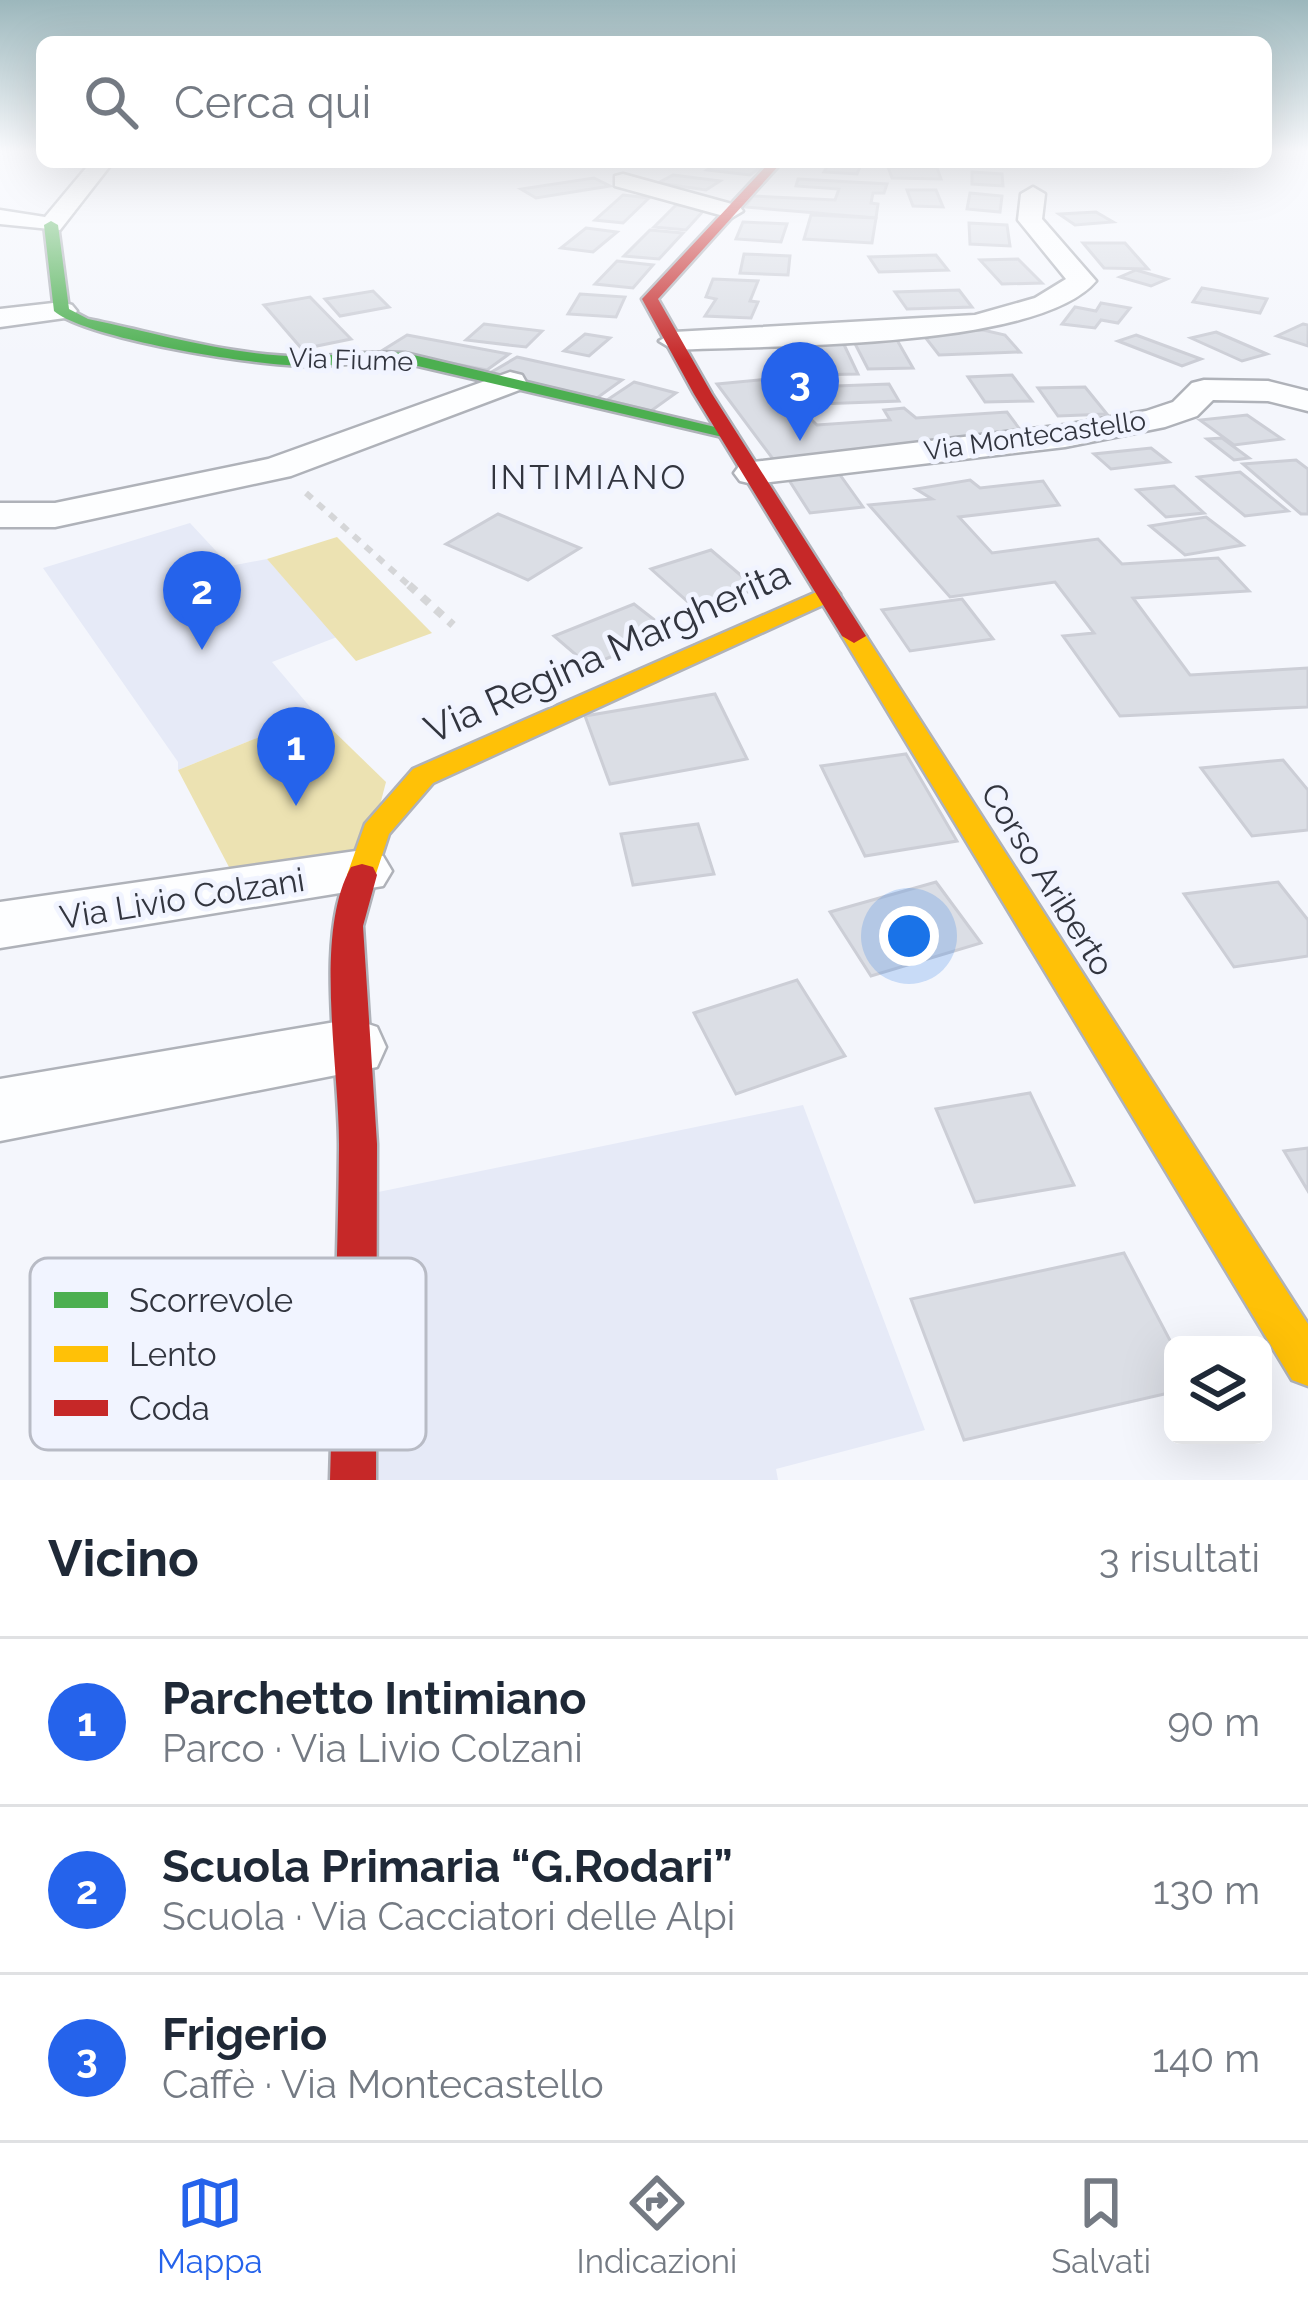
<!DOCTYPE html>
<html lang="it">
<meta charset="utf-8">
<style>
:root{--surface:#fff;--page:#f2f2f3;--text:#1f2937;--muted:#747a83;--line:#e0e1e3;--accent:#2563eb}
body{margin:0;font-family:Raleway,sans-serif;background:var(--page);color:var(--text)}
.controls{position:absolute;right:36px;bottom:36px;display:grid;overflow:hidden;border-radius:18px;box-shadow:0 12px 48px #0002}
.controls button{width:108px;height:108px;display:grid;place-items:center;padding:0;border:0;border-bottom:3px solid var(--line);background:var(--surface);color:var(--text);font:60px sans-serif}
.you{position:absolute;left:909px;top:936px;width:42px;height:42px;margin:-30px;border:9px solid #fff;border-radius:50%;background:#1a73e8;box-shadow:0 0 0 18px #1a73e833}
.badge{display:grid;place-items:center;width:78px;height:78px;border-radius:50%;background:var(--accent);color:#fff;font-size:39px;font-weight:700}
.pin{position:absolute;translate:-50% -99px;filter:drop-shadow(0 3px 6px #0008)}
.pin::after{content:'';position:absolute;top:63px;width:42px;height:36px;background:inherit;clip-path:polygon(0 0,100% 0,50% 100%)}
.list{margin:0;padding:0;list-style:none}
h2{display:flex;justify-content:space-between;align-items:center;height:156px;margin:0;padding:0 48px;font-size:51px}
h2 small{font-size:39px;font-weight:400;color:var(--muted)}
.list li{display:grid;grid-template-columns:78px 1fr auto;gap:36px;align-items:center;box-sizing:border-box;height:168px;padding:0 48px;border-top:3px solid var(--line)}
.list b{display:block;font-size:45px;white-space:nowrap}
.list p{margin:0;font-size:39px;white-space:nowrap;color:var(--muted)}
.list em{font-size:39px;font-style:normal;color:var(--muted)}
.icon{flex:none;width:66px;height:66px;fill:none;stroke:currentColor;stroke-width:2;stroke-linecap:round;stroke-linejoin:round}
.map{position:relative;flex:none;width:1308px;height:1480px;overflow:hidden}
.search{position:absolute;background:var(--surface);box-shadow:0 12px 48px #0002;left:36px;right:36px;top:36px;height:132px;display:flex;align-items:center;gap:30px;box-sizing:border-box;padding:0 42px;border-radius:18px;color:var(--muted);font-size:45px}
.sheet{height:660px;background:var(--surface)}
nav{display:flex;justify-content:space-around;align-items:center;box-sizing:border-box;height:168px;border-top:3px solid var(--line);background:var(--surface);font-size:33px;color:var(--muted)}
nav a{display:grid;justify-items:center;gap:6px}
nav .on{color:var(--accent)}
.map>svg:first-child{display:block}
.built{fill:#e6eaf7}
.green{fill:#ece2b2}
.building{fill:#dbdee5;stroke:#ccced6;stroke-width:3}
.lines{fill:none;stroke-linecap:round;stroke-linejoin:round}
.street-casing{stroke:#afb2b9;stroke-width:5}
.fast-casing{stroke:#afb2b9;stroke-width:5}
.slow-casing{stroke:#afb2b9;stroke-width:5}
.jam-casing{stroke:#afb2b9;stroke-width:5}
.path-far1{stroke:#d5d6d8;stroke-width:6;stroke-dasharray:8 8;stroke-linecap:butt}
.path{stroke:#d5d6d8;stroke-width:8;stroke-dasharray:9 9;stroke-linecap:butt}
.street{fill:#fdfeff;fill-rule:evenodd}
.fast{fill:#4caf50;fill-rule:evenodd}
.slow{fill:#ffc107;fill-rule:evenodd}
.jam{fill:#c62828;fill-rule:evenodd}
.labels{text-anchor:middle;stroke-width:10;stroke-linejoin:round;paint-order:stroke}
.far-street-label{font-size:27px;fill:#32353f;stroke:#f1f4ff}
.far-quarter-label{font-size:33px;letter-spacing:3px;fill:#32353f;stroke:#f1f4ff}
.street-label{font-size:33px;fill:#32353f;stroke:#f1f4ff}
.near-street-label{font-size:39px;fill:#32353f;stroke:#f1f4ff}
.key{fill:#f1f4ff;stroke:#b8bbc5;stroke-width:3}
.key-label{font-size:33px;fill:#32353f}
</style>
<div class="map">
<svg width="1308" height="1480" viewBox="0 0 1308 1480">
<rect width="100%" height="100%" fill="#f4f6fc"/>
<g class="built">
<path d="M190,523L230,566L267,559L337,637L272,662L316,714L178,770V762L43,568Z"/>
<path d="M803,1105L925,1430L776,1469L778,1480H360L349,1198Z"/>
</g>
<g class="green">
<path d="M337,537L432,633L356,661L267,559Z"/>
<path d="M316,714L386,782L363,870L240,888L178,770Z"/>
</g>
<g class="building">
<path d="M718,162L761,167L750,175L707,170Z"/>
<path d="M830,162H862L857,174L824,172Z"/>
<path d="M888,167L937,168L941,179L892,178Z"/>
<path d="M972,172L1002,174L1003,186L972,184Z"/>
<path d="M673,175L720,181L706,190L658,183Z"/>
<path d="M594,178L610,186L536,198L521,189Z"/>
<path d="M798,179L887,184L884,193H873L871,203L878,204L876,218L745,207L753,196L835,200L839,189L796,186Z"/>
<path d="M907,190H936L943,207L913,206Z"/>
<path d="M970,193L1002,196L1000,212L967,209Z"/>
<path d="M623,195L649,198L623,223L595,220Z"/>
<path d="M676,205L706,208L686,230L654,227Z"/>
<path d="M1096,212L1113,222L1075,225L1059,214Z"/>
<path d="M811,215L876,218L872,243L804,239Z"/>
<path d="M743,222L787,224L781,242L736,239Z"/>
<path d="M969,223L1007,225L1010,246L970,244Z"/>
<path d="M586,228L617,232L593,252L561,248Z"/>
<path d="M650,230L683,233L659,259L624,256Z"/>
<path d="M1083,243H1125L1148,269L1104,268Z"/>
<path d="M744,254L790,256L788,275L740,273Z"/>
<path d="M936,255L948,270L879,272L869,257Z"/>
<path d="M1018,259L1042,283L1002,284L980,260Z"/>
<path d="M617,261L653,265L633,288L595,284Z"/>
<path d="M1136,270L1167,279L1151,286L1120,277Z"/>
<path d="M713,279L758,281L750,301L758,302L751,318L705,316L716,299L706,297Z"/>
<path d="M1202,288L1267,299L1260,313L1193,302Z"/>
<path d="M959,290L972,307L907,309L895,292Z"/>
<path d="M373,291L389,307L340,316L325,299Z"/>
<path d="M580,294L625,297L616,317L568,314Z"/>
<path d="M310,297L351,339L302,349L264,305Z"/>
<path d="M1101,303L1130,308L1118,323L1101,320L1095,328L1062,324L1075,307L1096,311Z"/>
<path d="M484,324L542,331L526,347L466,340Z"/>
<path d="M1303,324L1308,325V346L1277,336Z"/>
<path d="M983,330L1005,335L1020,352L939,355L922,333Z"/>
<path d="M1216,332L1267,354L1242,361L1191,338Z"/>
<path d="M893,333L913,368L868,369L850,334Z"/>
<path d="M585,334L610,338L589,356L564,351Z"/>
<path d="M839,334L858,374L803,375L788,335Z"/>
<path d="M407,335L509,354L487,370L383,350Z"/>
<path d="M1136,335L1201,359L1182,366L1118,341Z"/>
<path d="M517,357L622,380L597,398L490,373Z"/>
<path d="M1012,375L1032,401L985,402L968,377Z"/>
<path d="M769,379L817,425L890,420L884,410L904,408L916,418L1007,412L1027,439L776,463L717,384Z"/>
<path d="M634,382L676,393L651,411L607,400Z"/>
<path d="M889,384L899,401L818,404L810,387Z"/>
<path d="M1085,387L1107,414L1058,416L1038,388Z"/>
<path d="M1247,415L1282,439L1234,445L1200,420Z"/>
<path d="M1222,438L1249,458L1234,460L1207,439Z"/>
<path d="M1151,448L1169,462L1111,469L1094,454Z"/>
<path d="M1296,460L1308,469V514H1301L1243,464Z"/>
<path d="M838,472L863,507L810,513L787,477Z"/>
<path d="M1240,472L1288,511L1245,516L1198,477Z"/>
<path d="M970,480L980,488L1043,481L1059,505L959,517L992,553L1098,539L1122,564L1218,558L1249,591L1133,598L1190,675L1308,668V707L1120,716L1063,636L1094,633L1055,582L950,597L869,505L932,499L916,489Z"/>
<path d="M1174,486L1204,513L1166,517L1137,490Z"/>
<path d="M498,514L580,548L528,580L446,544Z"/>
<path d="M1206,517L1243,545L1185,555L1150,526Z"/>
<path d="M711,550L757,589L696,609L651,569Z"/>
<path d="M962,599L993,639L910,651L882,610Z"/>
<path d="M634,604L670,632L589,666L554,636Z"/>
<path d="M715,694L747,759L610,784L585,716Z"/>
<path d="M906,754L957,841L865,856L821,766Z"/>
<path d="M1283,760L1308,790V830L1252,836L1201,768Z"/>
<path d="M698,824L714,874L633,885L621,834Z"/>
<path d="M936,882L981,943L871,976L830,912Z"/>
<path d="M1278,882L1308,920V956L1234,967L1184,894Z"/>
<path d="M797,980L845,1056L736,1094L694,1013Z"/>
<path d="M1030,1093L1074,1185L975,1202L936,1109Z"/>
<path d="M1308,1148V1191L1284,1151Z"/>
<path d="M1124,1253L1173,1346V1392L964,1440L911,1299Z"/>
</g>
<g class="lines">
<defs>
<g id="street">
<path d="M91,162H113L60,230L0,224V210L45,217Z"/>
<path d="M623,174L739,206L743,211L731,218L615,186V176Z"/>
<path d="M1033,187L1045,194L1042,219L1096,281C1038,350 767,345 674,350L659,341L674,332L975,315L1035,298L1066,279L1018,220L1021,194Z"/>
<path d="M62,302L72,305L77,311L72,317L0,327V309Z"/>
<path d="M510,372L522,375L526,382L522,389L291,476L55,527H0V503H55L268,459Z"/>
<path d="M1204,380L1268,381L1308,391V411L1268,401L1213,400L1197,416L1165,427L1065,447L753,484L740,481L734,473L740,465L753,462L1065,425L1146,411L1173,402L1192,383Z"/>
<path d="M363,850L383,856L392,871L383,886L0,948V902Z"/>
<path d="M353,1019L377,1027L386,1047L377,1067L0,1141V1079Z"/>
</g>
<path id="fast" d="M51,221L58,225L69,309L88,319C162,334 244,360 321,356C350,354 375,351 405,353L736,432L727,438L405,363C372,361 352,364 320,366C272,369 88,340 54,311L44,225Z"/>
<g id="slow">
<path d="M828,587L836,589L840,594L836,599L433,783L389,834L373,883H351L347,875L365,824L413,769Z"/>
<path d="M854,629L866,636L1308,1324V1386L1292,1380L842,636Z"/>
</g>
<g id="jam">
<path d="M770,162H782L658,299L712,394L866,636L854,643L842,636L694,394L642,299Z"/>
<path d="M362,864L373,867L377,875L363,926L377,1144L376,1480H330C333,1370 338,1259 339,1149C340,1069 313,935 351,867Z"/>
</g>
</defs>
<use href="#street" class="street-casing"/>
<use href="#fast" class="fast-casing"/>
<use href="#slow" class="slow-casing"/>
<use href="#jam" class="jam-casing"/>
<path class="path-far1" d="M306,493L412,588"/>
<path class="path" d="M409,585L453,625"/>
<use href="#street" class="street"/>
<use href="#fast" class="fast"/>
<use href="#slow" class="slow"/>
<use href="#jam" class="jam"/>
</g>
<linearGradient id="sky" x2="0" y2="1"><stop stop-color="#9cb7bc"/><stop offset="0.42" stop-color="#fafbfe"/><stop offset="1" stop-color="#fafbfe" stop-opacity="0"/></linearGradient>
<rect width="1308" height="360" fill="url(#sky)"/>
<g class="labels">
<g class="far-street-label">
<text transform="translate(351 360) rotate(2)" y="9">Via Fiume</text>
<text transform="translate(1035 436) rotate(-8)" y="9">Via Montecastello</text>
</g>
<g class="far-quarter-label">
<text x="589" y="489">INTIMIANO</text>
</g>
<g class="street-label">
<text transform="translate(1048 879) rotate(58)" y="12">Corso Ariberto</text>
<text transform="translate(182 898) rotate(-9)" y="12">Via Livio Colzani</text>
</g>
<g class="near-street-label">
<text transform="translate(607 651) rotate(-24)" y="14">Via Regina Margherita</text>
</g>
</g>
<rect x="30" y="1258" width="396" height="192" rx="18" class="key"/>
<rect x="54" y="1292" width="54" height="16" fill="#4caf50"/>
<rect x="54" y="1346" width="54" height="16" fill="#ffc107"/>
<rect x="54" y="1400" width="54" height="16" fill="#c62828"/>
<g class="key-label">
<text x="129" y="1312">Scorrevole</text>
<text x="129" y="1366">Lento</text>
<text x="129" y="1420">Coda</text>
</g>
</svg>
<div class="controls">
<button><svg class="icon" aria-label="layers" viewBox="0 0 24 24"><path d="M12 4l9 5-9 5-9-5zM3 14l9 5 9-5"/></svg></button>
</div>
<div class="you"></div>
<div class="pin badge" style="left:296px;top:806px">1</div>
<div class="pin badge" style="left:202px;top:650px">2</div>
<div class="pin badge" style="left:800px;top:441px">3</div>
<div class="search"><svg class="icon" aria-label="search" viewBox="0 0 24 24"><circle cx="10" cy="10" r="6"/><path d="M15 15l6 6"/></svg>Cerca qui</div>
</div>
<section class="sheet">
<h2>Vicino<small>3 risultati</small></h2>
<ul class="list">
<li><span class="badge">1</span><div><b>Parchetto Intimiano</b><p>Parco · Via Livio Colzani</p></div><em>90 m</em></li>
<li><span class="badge">2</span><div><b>Scuola Primaria “G.Rodari”</b><p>Scuola · Via Cacciatori delle Alpi</p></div><em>130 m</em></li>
<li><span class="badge">3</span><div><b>Frigerio</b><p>Caffè · Via Montecastello</p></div><em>140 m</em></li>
</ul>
</section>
<nav>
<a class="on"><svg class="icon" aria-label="map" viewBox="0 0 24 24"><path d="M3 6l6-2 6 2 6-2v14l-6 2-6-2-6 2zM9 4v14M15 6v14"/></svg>Mappa</a>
<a><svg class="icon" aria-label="directions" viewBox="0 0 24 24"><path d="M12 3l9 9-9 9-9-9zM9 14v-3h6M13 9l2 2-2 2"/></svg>Indicazioni</a>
<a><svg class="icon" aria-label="saved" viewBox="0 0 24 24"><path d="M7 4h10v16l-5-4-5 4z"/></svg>Salvati</a>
</nav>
